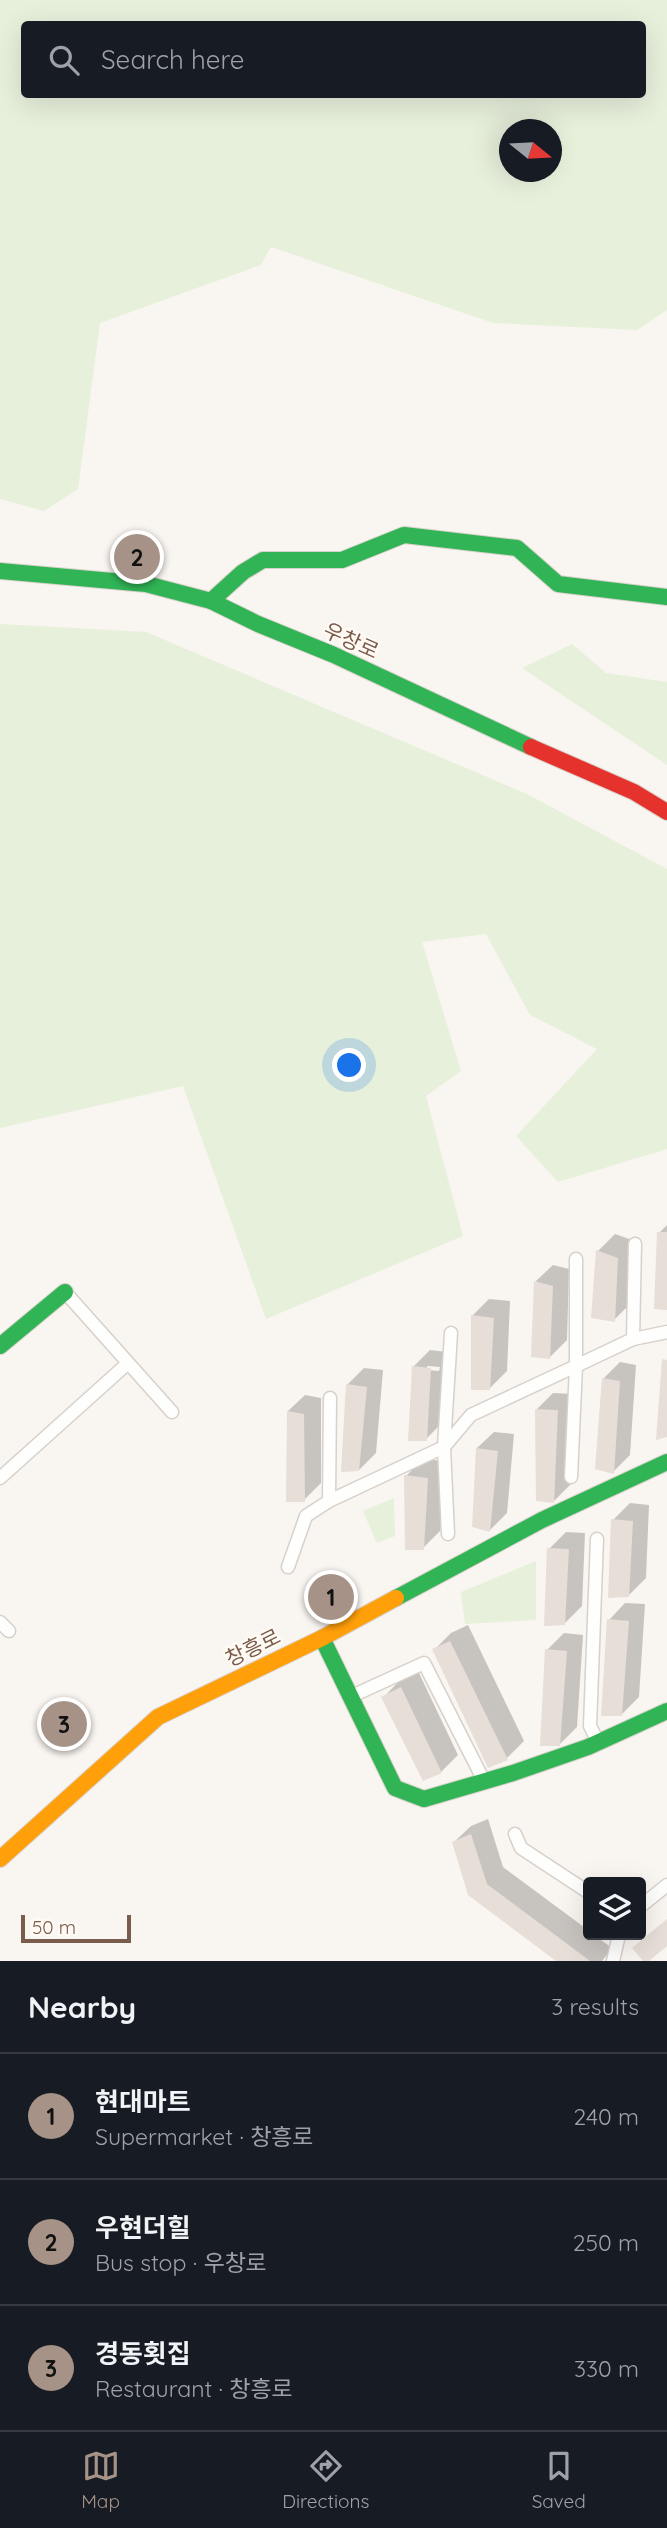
<!DOCTYPE html>
<meta charset="utf-8">
<style>
:root{--surface:#171b24;--page:#242831;--text:#f1f3f6;--muted:#9ea1a6;--line:#363941;--accent:#a69286}
body{margin:0;font-family:Quicksand,"Noto Sans KR",sans-serif;background:var(--page);color:var(--text)}
.controls{position:absolute;right:21px;bottom:21px;display:grid;overflow:hidden;border-radius:7px;box-shadow:0 7px 28px #0002}
.controls button{width:63px;height:63px;display:grid;place-items:center;padding:0;border:0;border-bottom:2px solid var(--line);background:var(--surface);color:var(--text);font:35px sans-serif}
.compass{position:absolute;left:499px;top:119px;width:63px;height:63px;border-radius:50%;background:var(--surface);box-shadow:0 7px 28px #0002;rotate:108deg}
.scale{position:absolute;left:21px;bottom:18px;width:110px;box-sizing:border-box;padding-left:7px;border:4px solid #7a5c4d;border-top:0;font-size:19px;line-height:24px;white-space:nowrap;color:#7a5c4d;-webkit-text-stroke:5px #fffaf3;paint-order:stroke}
.you{position:absolute;left:350px;top:1066px;width:24px;height:24px;margin:-18px;border:5px solid #fff;border-radius:50%;background:#1a73e8;box-shadow:0 0 0 10px #1a73e833}
.badge{display:grid;place-items:center;width:46px;height:46px;border-radius:50%;background:var(--accent);color:#111;font-size:23px;font-weight:700}
.pin{position:absolute;translate:-50% -50%;border:4px solid #fff;box-shadow:0 2px 7px #0006}
.list{margin:0;padding:0;list-style:none}
h2{display:flex;justify-content:space-between;align-items:center;height:91px;margin:0;padding:0 28px;font-size:30px}
h2 small{font-size:23px;font-weight:400;color:var(--muted)}
.list li{display:grid;grid-template-columns:46px 1fr auto;gap:21px;align-items:center;box-sizing:border-box;height:126px;padding:0 28px;border-top:2px solid var(--line)}
.list b{display:block;font-size:26px;white-space:nowrap}
.list p{margin:0;font-size:23px;white-space:nowrap;color:var(--muted)}
.list em{font-size:23px;font-style:normal;color:var(--muted)}
.icon{flex:none;width:38px;height:38px;fill:none;stroke:currentColor;stroke-width:2;stroke-linecap:round;stroke-linejoin:round}
.map{position:relative;flex:none;width:667px;height:1961px;overflow:hidden}
.search{position:absolute;background:var(--surface);box-shadow:0 7px 28px #0002;left:21px;right:21px;top:21px;height:77px;display:flex;align-items:center;gap:18px;box-sizing:border-box;padding:0 24px;border-radius:7px;color:var(--muted);font-size:26px}
.sheet{height:469px;background:var(--surface)}
nav{display:flex;justify-content:space-around;align-items:center;box-sizing:border-box;height:98px;border-top:2px solid var(--line);background:var(--surface);font-size:19px;color:var(--muted)}
nav a{display:grid;justify-items:center;gap:4px}
nav .on{color:var(--accent)}
.map>svg:first-child{display:block}
.green{fill:#e7f0db;fill-rule:evenodd}
.shadow{fill:#0003;fill-rule:evenodd}
.building{fill:#e6ded7}
.lines{fill:none;stroke-linecap:round;stroke-linejoin:round}
.street-casing{stroke:#d7d1cb;stroke-width:15}
.fast-casing{stroke:#d9d2cb;stroke-width:18}
.slow-casing{stroke:#d9d2cb;stroke-width:18}
.jam-casing{stroke:#d9d2cb;stroke-width:18}
.street{stroke:#fefefd;stroke-width:12}
.fast{stroke:#30b455;stroke-width:16}
.slow{stroke:#ff9f0a;stroke-width:16}
.jam{stroke:#e5322d;stroke-width:16}
.labels{text-anchor:middle;stroke-width:5;stroke-linejoin:round;paint-order:stroke}
.street-label{font-size:21px;fill:#7a5c4d;stroke:#fffaf3}
</style>
<div class="map">
<svg width="667" height="1961" viewBox="0 0 667 1961">
<rect width="100%" height="100%" fill="#f9f5f0"/>
<g class="green">
<path d="M0,0H667V310L637,330L493,323L271,247L261,265L100,323L78,489L44,511L0,499ZM642,24V94H24V24ZM510,130H552V172H510Z"/>
<path d="M0,624L146,632L527,794L667,869V1149L558,1182L516,1136L597,1049L530,1015L486,934L422,942L461,1071L426,1096L463,1236L266,1319L183,1086L0,1128Z"/>
<path d="M572,644L606,673L667,682V765L522,668Z"/>
<path d="M394,1498L395,1536L377,1543L363,1511Z"/>
<path d="M536,1561V1620L465,1624L461,1592Z"/>
</g>
<g class="shadow">
<path d="M667,1225V1308L659,1233Z"/>
<path d="M615,1234L635,1241L631,1303L614,1320L593,1316L598,1251Z"/>
<path d="M553,1265L569,1269L567,1340L550,1357L533,1355L536,1281Z"/>
<path d="M489,1299L510,1301L507,1371L490,1388L472,1316Z"/>
<path d="M430,1350L447,1352L443,1422L426,1439L413,1367ZM427,1366L440,1367L439,1371L427,1370Z"/>
<path d="M620,1362L636,1365L630,1455L613,1472L604,1378Z"/>
<path d="M364,1368L383,1370L376,1453L359,1470L347,1385Z"/>
<path d="M553,1393L574,1394L571,1484L554,1501L536,1410Z"/>
<path d="M305,1395L321,1398V1483L304,1500L288,1411Z"/>
<path d="M494,1432L514,1434L507,1513L490,1530L477,1448Z"/>
<path d="M423,1459L444,1461L440,1531L423,1548L406,1476Z"/>
<path d="M630,1503L649,1505L646,1578L629,1595L613,1520Z"/>
<path d="M566,1532L585,1533L582,1606L565,1623L549,1549Z"/>
<path d="M625,1603L645,1604L639,1697L622,1714L609,1620Z"/>
<path d="M468,1625L524,1741L507,1758L434,1650L451,1633Z"/>
<path d="M564,1633L583,1635L577,1727L560,1744L547,1650Z"/>
<path d="M418,1671L458,1755L441,1772L423,1779L384,1697L400,1680Z"/>
<path d="M488,1819L503,1867L588,1930V1935H594L612,1948L602,1961H559L470,1894L454,1842L471,1826Z"/>
</g>
<g class="building">
<path d="M657,1232H667V1310L654,1309Z"/>
<path d="M596,1250L618,1258L615,1322L591,1318Z"/>
<path d="M534,1281L553,1286L550,1359L531,1357Z"/>
<path d="M471,1315L494,1318L490,1390H471Z"/>
<path d="M662,1359L667,1360V1437L656,1440Z"/>
<path d="M412,1366L431,1368L427,1441H408Z"/>
<path d="M602,1378L620,1381L614,1474L595,1469Z"/>
<path d="M346,1384L367,1387L359,1471L341,1472Z"/>
<path d="M535,1409L558,1410L554,1503L536,1501Z"/>
<path d="M287,1411L304,1414L305,1502H286Z"/>
<path d="M476,1448L498,1451L490,1532L472,1527Z"/>
<path d="M404,1475L428,1478L424,1550H405Z"/>
<path d="M611,1519L633,1521L629,1597L608,1598Z"/>
<path d="M547,1548L569,1549L565,1625L544,1626Z"/>
<path d="M607,1619L629,1621L622,1716H601Z"/>
<path d="M450,1641L508,1760L488,1768L432,1649Z"/>
<path d="M545,1649L567,1651L560,1746H540Z"/>
<path d="M401,1687L442,1773L423,1781L381,1697Z"/>
<path d="M471,1834L487,1884L590,1961H556L468,1895L452,1842Z"/>
<path d="M667,1919V1946L649,1961H643L632,1948Z"/>
</g>
<g class="lines">
<defs>
<g id="street">
<path d="M576,1259V1366L633,1339L635,1244"/>
<path d="M65,1292L172,1412"/>
<path d="M633,1339L667,1332"/>
<path d="M444,1446L451,1333"/>
<path d="M444,1447L471,1415L576,1366L571,1477"/>
<path d="M0,1478L127,1364"/>
<path d="M329,1501L444,1447L448,1534"/>
<path d="M597,1539L590,1726L598,1742"/>
<path d="M288,1567L306,1516L329,1501L330,1398"/>
<path d="M0,1622L9,1631"/>
<path d="M352,1696L424,1663L484,1781"/>
<path d="M515,1834L521,1848L588,1892"/>
<path d="M641,1906L667,1885"/>
<path d="M613,1961L619,1935"/>
</g>
<g id="fast">
<path d="M0,571L146,584L211,601L258,624L334,655L531,747"/>
<path d="M211,601L243,572L263,560H342L404,535L517,548L558,584L667,597"/>
<path d="M0,1346L65,1292"/>
<path d="M396,1598L542,1520L667,1462"/>
<path d="M322,1638L395,1788L424,1799L513,1773L588,1747L667,1711"/>
</g>
<path id="slow" d="M0,1859L158,1717L322,1638L396,1598"/>
<path id="jam" d="M531,747L634,792L667,812"/>
</defs>
<use href="#street" class="street-casing"/>
<use href="#fast" class="fast-casing"/>
<use href="#slow" class="slow-casing"/>
<use href="#jam" class="jam-casing"/>
<use href="#street" class="street"/>
<use href="#fast" class="fast"/>
<use href="#slow" class="slow"/>
<use href="#jam" class="jam"/>
</g>
<g class="labels">
<g class="street-label">
<text transform="translate(351 641) rotate(24)" y="7">우창로</text>
<text transform="translate(253 1648) rotate(-26)" y="7">창흥로</text>
</g>
</g>
</svg>
<div class="controls">
<button><svg class="icon" aria-label="layers" viewBox="0 0 24 24"><path d="M12 4l9 5-9 5-9-5zM3 14l9 5 9-5"/></svg></button>
</div>
<svg class="compass" viewBox="-18 -18 36 36"><path d="M0-13l5 13h-10z" fill="#e53935"/><path d="M0 13l5-13h-10z" fill="#9ea1a6"/></svg>
<div class="scale">50 m</div>
<div class="you"></div>
<div class="pin badge" style="left:331px;top:1597px">1</div>
<div class="pin badge" style="left:137px;top:557px">2</div>
<div class="pin badge" style="left:64px;top:1724px">3</div>
<div class="search"><svg class="icon" aria-label="search" viewBox="0 0 24 24"><circle cx="10" cy="10" r="6"/><path d="M15 15l6 6"/></svg>Search here</div>
</div>
<section class="sheet">
<h2>Nearby<small>3 results</small></h2>
<ul class="list">
<li><span class="badge">1</span><div><b>현대마트</b><p>Supermarket · 창흥로</p></div><em>240 m</em></li>
<li><span class="badge">2</span><div><b>우현더힐</b><p>Bus stop · 우창로</p></div><em>250 m</em></li>
<li><span class="badge">3</span><div><b>경동횟집</b><p>Restaurant · 창흥로</p></div><em>330 m</em></li>
</ul>
</section>
<nav>
<a class="on"><svg class="icon" aria-label="map" viewBox="0 0 24 24"><path d="M3 6l6-2 6 2 6-2v14l-6 2-6-2-6 2zM9 4v14M15 6v14"/></svg>Map</a>
<a><svg class="icon" aria-label="directions" viewBox="0 0 24 24"><path d="M12 3l9 9-9 9-9-9zM9 14v-3h6M13 9l2 2-2 2"/></svg>Directions</a>
<a><svg class="icon" aria-label="saved" viewBox="0 0 24 24"><path d="M7 4h10v16l-5-4-5 4z"/></svg>Saved</a>
</nav>
